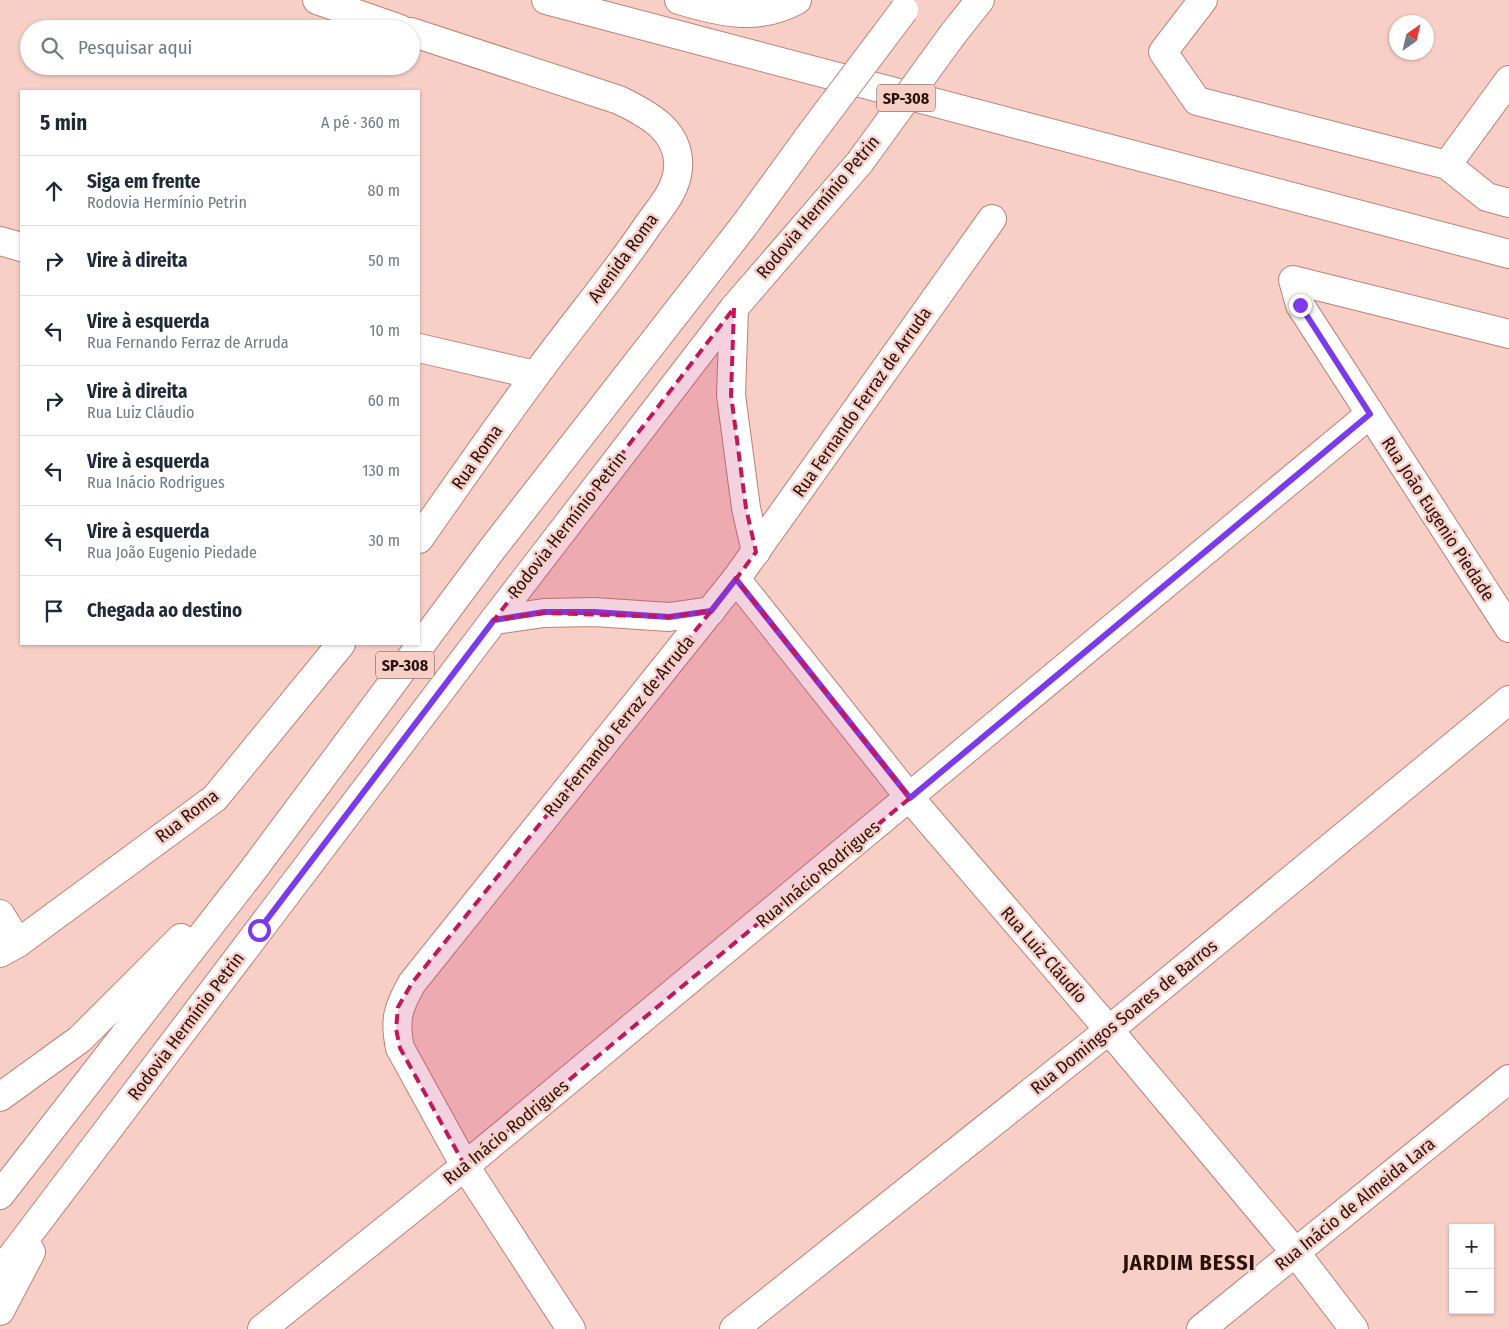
<!DOCTYPE html>
<html lang="pt">
<meta charset="utf-8">
<style>
:root{--surface:#fff;--page:#f6f6f7;--text:#1f2937;--muted:#747a83;--line:#e0e1e3}
body{margin:0;font-family:"Fira Sans Condensed",sans-serif;background:var(--page);color:var(--text)}
.controls{position:absolute;right:15px;bottom:15px;display:grid;overflow:hidden;border-radius:0px;box-shadow:0 1px 4px #0004}
.controls button{width:45px;height:45px;display:grid;place-items:center;padding:0;border:0;border-bottom:1px solid var(--line);background:var(--surface);color:var(--text);font:25px sans-serif}
.compass{position:absolute;left:1389px;top:15px;width:45px;height:45px;border-radius:50%;background:var(--surface);box-shadow:0 1px 4px #0004;rotate:34deg}
.stop{position:absolute;width:15px;height:15px;margin:-11px;border:4px solid #7c3aed;border-radius:50%;background:#fff}
.stop.end{background:#7c3aed;border-color:#fff;box-shadow:0 1px 5px #0008}
.list{margin:0;padding:0;list-style:none}
h2{display:flex;justify-content:space-between;align-items:center;height:65px;margin:0;padding:0 20px;font-size:21px}
h2 small{font-size:16px;font-weight:400;color:var(--muted)}
.list li{display:grid;grid-template-columns:32px 1fr auto;gap:15px;align-items:center;box-sizing:border-box;height:70px;padding:0 20px;border-top:1px solid var(--line)}
.list b{display:block;font-size:19px;white-space:nowrap}
.list p{margin:0;font-size:16px;white-space:nowrap;color:var(--muted)}
.list em{font-size:16px;font-style:normal;color:var(--muted)}
.icon{flex:none;width:28px;height:28px;fill:none;stroke:currentColor;stroke-width:2;stroke-linecap:round;stroke-linejoin:round}
.map{position:relative;flex:none;width:1509px;height:1329px;overflow:hidden}
.search{position:absolute;background:var(--surface);box-shadow:0 1px 4px #0004;left:20px;top:20px;width:400px;height:55px;display:flex;align-items:center;gap:12px;box-sizing:border-box;padding:0 18px;border-radius:28px;color:var(--muted);font-size:19px}
.panel{position:absolute;background:var(--surface);box-shadow:0 1px 4px #0004;left:20px;top:90px;width:400px;height:555px;border-radius:0px}
.map>svg:first-child{display:block}
.lines{fill:none;stroke-linecap:round;stroke-linejoin:round}
.minor-casing{stroke:#bf8176;stroke-width:30}
.tertiary-casing{stroke:#bf8176;stroke-width:30}
.primary-casing{stroke:#bf8176;stroke-width:30}
.minor{stroke:#fff;stroke-width:28}
.tertiary{stroke:#fff;stroke-width:28}
.primary{stroke:#fff;stroke-width:28}
.primary-bridge-casing{stroke:#bf8176;stroke-width:30;stroke-linecap:butt}
.primary-bridge{stroke:#fff;stroke-width:28}
.route{stroke:#7c3aed;stroke-width:6}
.marked{fill:#c2185b;fill-opacity:0.2;stroke:#c2185b;stroke-width:4;stroke-dasharray:10 6;stroke-linejoin:round}
.labels{text-anchor:middle;stroke-width:5;stroke-linejoin:round;paint-order:stroke}
.shield{fill:#f8cfc7;stroke:#674b46;stroke-width:1}
.shield-label{font-size:16px;font-weight:bold;fill:#29120e}
.street-label{font-size:18px;fill:#29120e;stroke:#f8cfc7}
.district-label{font-size:22px;font-weight:bold;letter-spacing:1px;fill:#29120e;stroke:#f8cfc7}
</style>
<div class="map">
<svg width="1509" height="1329" viewBox="0 0 1509 1329">
<rect width="100%" height="100%" fill="#f8cfc7"/>
<g class="lines">
<defs>
<g id="minor">
<path d="M317,0L400,29"/>
<path d="M679,0C719,12 758,22 797,0"/>
<path d="M1203,0L1163,52L1197,101L1447,165L1487,197L1509,203"/>
<path d="M411,32L619,100C648,114 681,131 678,169C676,191 660,208 648,225C613,277 572,325 535,376C495,430 457,485 419,539"/>
<path d="M1447,165L1509,80"/>
<path d="M0,241L21,247"/>
<path d="M1509,334L1293,280L1300,305L1509,628"/>
<path d="M419,348L535,375"/>
<path d="M736,579L910,798L1109,1030L1295,1252L1354,1329"/>
<path d="M0,914L18,943"/>
<path d="M0,953L18,943L215,798L341,644"/>
<path d="M262,1329L465,1166L1370,414"/>
<path d="M571,1329L465,1166L400,1048C394,1019 398,1008 412,983L736,579L992,219"/>
<path d="M734,1329L1109,1030L1509,700"/>
<path d="M1201,1329L1509,1079"/>
</g>
<path id="tertiary" d="M546,0L1509,254"/>
<g id="primary">
<path d="M953,34L980,0"/>
<path d="M734,308L731,395L746,508L756,552"/>
<path d="M494,620L544,613L594,612L669,617L711,611"/>
<path d="M0,1097L80,1039L181,938"/>
<path d="M0,1195L253,870L493,548L743,227L810,135"/>
<path d="M0,1272L494,620L734,308L860,162"/>
<path d="M0,1311L31,1252"/>
</g>
</defs>
<use href="#minor" class="minor-casing"/>
<use href="#tertiary" class="tertiary-casing"/>
<use href="#primary" class="primary-casing"/>
<use href="#minor" class="minor"/>
<use href="#tertiary" class="tertiary"/>
<use href="#primary" class="primary"/>
<defs>
<g id="primary-bridge">
<path d="M810,135L904,10"/>
<path d="M860,162L953,34"/>
</g>
</defs>
<use href="#primary-bridge" class="primary-bridge-casing"/>
<use href="#primary-bridge" class="primary-bridge"/>
</g>
<g class="lines">
<path class="route" d="M259,930L494,620L544,612H594L669,617L711,611L736,579L910,798L1370,414L1300,305"/>
</g>
<path class="marked" d="M734,308L731,395L746,508L756,552L736,579L910,798L465,1166L400,1048L396,1029L398,1007L412,983L711,611L669,617L544,613L494,620Z"/>
<g class="labels">
<g class="shield">
<rect x="877" y="84.5" width="58" height="27" rx="4"/>
<rect x="376" y="651.5" width="58" height="27" rx="4"/>
</g>
<g class="shield-label">
<text x="906" y="104">SP-308</text>
<text x="405" y="671">SP-308</text>
</g>
<g class="street-label">
<text transform="translate(818 207) rotate(-50)" y="6">Rodovia Hermínio Petrin</text>
<text transform="translate(623 258) rotate(-54)" y="6">Avenida Roma</text>
<text transform="translate(862 402) rotate(-55)" y="6">Rua Fernando Ferraz de Arruda</text>
<text transform="translate(477 457) rotate(-55)" y="6">Rua Roma</text>
<text transform="translate(1438 519) rotate(57)" y="6">Rua João Eugenio Piedade</text>
<text transform="translate(567 525) rotate(-52)" y="6">Rodovia Hermínio Petrin</text>
<text transform="translate(619 726) rotate(-51)" y="6">Rua Fernando Ferraz de Arruda</text>
<text transform="translate(187 816) rotate(-38)" y="6">Rua Roma</text>
<text transform="translate(818 874) rotate(-40)" y="6">Rua Inácio Rodrigues</text>
<text transform="translate(1044 955) rotate(49)" y="6">Rua Luiz Cláudio</text>
<text transform="translate(1124 1017) rotate(-39)" y="6">Rua Domingos Soares de Barros</text>
<text transform="translate(186 1026) rotate(-53)" y="6">Rodovia Hermínio Petrin</text>
<text transform="translate(506 1132) rotate(-39)" y="6">Rua Inácio Rodrigues</text>
<text transform="translate(1355 1204) rotate(-39)" y="6">Rua Inácio de Almeida Lara</text>
</g>
<g class="district-label">
<text x="1189" y="1270">JARDIM BESSI</text>
</g>
</g>
</svg>
<div class="controls">
<button>+</button>
<button>−</button>
</div>
<svg class="compass" viewBox="-18 -18 36 36"><path d="M0-13l5 13h-10z" fill="#e53935"/><path d="M0 13l5-13h-10z" fill="#747a83"/></svg>
<div class="stop" style="left:259px;top:930px"></div>
<div class="stop end" style="left:1300px;top:305px"></div>
<div class="search"><svg class="icon" aria-label="search" viewBox="0 0 24 24"><circle cx="10" cy="10" r="6"/><path d="M15 15l6 6"/></svg>Pesquisar aqui</div>
<section class="panel">
<h2>5 min<small>A pé · 360 m</small></h2>
<ul class="list">
<li><svg class="icon" aria-label="ahead" viewBox="0 0 24 24"><path d="M12 20V5M6 11l6-6 6 6"/></svg><div><b>Siga em frente</b><p>Rodovia Hermínio Petrin</p></div><em>80 m</em></li>
<li><svg class="icon" aria-label="right" viewBox="0 0 24 24"><path d="M7 20v-9h11M14 6l5 5-5 5"/></svg><div><b>Vire à direita</b></div><em>50 m</em></li>
<li><svg class="icon" aria-label="left" viewBox="0 0 24 24"><path d="M17 20v-9H6M10 6l-5 5 5 5"/></svg><div><b>Vire à esquerda</b><p>Rua Fernando Ferraz de Arruda</p></div><em>10 m</em></li>
<li><svg class="icon" aria-label="right" viewBox="0 0 24 24"><path d="M7 20v-9h11M14 6l5 5-5 5"/></svg><div><b>Vire à direita</b><p>Rua Luiz Cláudio</p></div><em>60 m</em></li>
<li><svg class="icon" aria-label="left" viewBox="0 0 24 24"><path d="M17 20v-9H6M10 6l-5 5 5 5"/></svg><div><b>Vire à esquerda</b><p>Rua Inácio Rodrigues</p></div><em>130 m</em></li>
<li><svg class="icon" aria-label="left" viewBox="0 0 24 24"><path d="M17 20v-9H6M10 6l-5 5 5 5"/></svg><div><b>Vire à esquerda</b><p>Rua João Eugenio Piedade</p></div><em>30 m</em></li>
<li><svg class="icon" aria-label="arrive" viewBox="0 0 24 24"><path d="M6 21V4h12l-3 4 3 4H6"/></svg><div><b>Chegada ao destino</b></div></li>
</ul>
</section>
</div>
